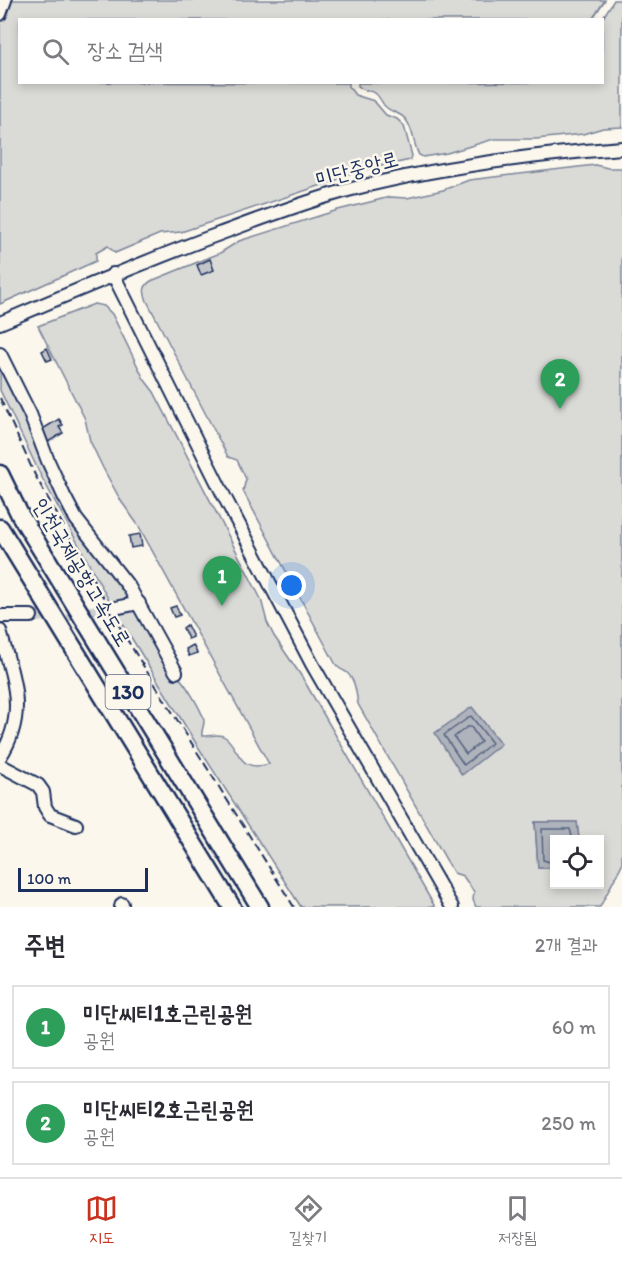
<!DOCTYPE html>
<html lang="ko">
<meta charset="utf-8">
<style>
:root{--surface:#fff;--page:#f2f2f3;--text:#2b2b33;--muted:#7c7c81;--line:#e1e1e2;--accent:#c8321e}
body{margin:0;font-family:Itim,"Poor Story",sans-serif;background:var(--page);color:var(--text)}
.controls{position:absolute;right:18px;bottom:18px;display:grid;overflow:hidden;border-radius:0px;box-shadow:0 3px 9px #0003}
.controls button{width:54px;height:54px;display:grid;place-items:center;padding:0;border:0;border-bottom:2px solid var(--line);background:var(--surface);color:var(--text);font:30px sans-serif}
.scale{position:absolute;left:18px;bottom:15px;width:130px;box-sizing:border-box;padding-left:6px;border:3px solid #1b2f5e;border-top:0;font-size:16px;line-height:21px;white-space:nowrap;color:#1b2f5e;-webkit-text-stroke:4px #fbf7ec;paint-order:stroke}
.you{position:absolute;left:292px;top:586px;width:21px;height:21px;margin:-15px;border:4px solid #fff;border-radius:50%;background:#1a73e8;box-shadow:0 0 0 9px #1a73e833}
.badge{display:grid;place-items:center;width:39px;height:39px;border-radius:50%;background:var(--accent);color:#fff;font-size:20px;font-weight:700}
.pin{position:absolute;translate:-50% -50px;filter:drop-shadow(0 2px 3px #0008)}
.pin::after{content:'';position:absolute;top:32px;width:21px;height:18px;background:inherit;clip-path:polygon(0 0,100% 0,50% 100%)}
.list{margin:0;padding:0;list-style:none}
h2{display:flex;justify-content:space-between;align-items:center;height:78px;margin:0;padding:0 24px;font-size:26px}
h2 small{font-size:20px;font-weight:400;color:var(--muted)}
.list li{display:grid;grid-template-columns:39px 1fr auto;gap:18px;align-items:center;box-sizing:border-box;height:84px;margin:0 12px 12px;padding:0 12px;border:2px solid var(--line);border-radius:0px}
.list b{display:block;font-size:22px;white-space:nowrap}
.list p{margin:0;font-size:20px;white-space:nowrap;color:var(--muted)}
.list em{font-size:20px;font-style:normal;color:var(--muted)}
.icon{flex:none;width:33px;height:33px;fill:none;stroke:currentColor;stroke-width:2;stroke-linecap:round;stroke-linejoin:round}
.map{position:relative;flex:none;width:622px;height:907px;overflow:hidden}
.search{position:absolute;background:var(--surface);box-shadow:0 3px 9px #0003;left:18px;right:18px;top:18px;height:66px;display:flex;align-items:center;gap:15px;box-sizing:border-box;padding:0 21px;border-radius:0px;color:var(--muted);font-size:22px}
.sheet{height:270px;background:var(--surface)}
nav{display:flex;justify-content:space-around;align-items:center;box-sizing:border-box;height:84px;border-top:2px solid var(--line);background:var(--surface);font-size:16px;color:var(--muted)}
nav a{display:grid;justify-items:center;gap:3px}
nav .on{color:var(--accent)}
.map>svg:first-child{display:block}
.green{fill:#dadad7;stroke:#7a849a;stroke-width:1.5;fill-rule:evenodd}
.water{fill:#afb3bb;stroke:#747e96;stroke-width:1.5}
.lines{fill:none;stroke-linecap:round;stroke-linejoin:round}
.shore{stroke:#566483;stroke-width:1.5}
.building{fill:#c3c5c9;stroke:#1b2f5e;stroke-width:1.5}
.minor-tunnel{stroke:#cecfd0;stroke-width:12;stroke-dasharray:12 6;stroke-linecap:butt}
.minor-casing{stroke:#1b2f5e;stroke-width:16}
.highway-casing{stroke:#1b2f5e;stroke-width:21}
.minor{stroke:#fbf7ec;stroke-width:12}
.highway{stroke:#fbf7ec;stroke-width:16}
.rail{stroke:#1b2f5e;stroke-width:2;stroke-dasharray:9 4.5;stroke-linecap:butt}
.labels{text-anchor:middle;stroke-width:5;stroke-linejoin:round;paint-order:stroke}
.shield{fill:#fbf7ec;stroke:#5e6b89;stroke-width:1.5}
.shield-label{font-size:20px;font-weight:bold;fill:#1b2f5e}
.street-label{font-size:21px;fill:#1b2f5e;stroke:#fbf7ec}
</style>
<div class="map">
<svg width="622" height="907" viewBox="0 0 622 907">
<rect width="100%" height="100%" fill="#fbf7ec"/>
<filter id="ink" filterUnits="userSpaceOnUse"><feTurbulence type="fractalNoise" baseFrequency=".0167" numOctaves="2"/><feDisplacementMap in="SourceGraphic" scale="12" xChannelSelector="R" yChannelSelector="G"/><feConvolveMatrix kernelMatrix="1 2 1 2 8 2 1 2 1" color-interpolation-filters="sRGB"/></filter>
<g filter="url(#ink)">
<g class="green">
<path d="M0,0H605L593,18L589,20H20V82L349,83V87L355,95L374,101L386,115L397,119L404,126L412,156L410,160L351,173L334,181L181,232L160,234L115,253L108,246L96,253V261L0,304Z"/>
<path d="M614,0H622V127L603,128L583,134L536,139H494L447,153L423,157L419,155C413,144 414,130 406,120C402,113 393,113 387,108C381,104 381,97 375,93C369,90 363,91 358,86V83L602,82V19Z"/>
<path d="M595,165L608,168H622V864L600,907H476L473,900L474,892L463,876L454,873L452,870L358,704C356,693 356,680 346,672C341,669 338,669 335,663L243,491L246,479L237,460L228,457L147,301C143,292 143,286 151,281L220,253L239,241L338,210L390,197L407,198L443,190L469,180ZM535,822H577L579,839L600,840V884H554V868H538Z"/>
<path d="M94,304L104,306L112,314L144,379L154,392L261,599L267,622L274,636L302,677L435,907H301L197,745L115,611L134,608L175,674C183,678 203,712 204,721C204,727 201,730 202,736C210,737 218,732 225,737C241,749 237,773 269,764L138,525L121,501L103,468L90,441L85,419L38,326Z"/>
<path d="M0,359L53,480L129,597V600L112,606L40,474L0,390Z"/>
</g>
<g class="water">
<path d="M472,707L501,744L462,775L435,733Z"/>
<path d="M535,822H577L579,839L554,840V868H538Z"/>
</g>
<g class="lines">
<g class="shore">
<path d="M471,716L492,743L464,765L444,735Z"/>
<path d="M467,727H471L481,742L466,754L454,737Z"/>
<path d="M554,863L543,860L542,829H570L573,840"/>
</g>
</g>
<g class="building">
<path d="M210,259L214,270L201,275L197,265Z"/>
<path d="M47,348L52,359L47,361L42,351Z"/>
<path d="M59,419L63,425L59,427L63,433L48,442L41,430Z"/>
<path d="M140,534L142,546L131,548L129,536Z"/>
<path d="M176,606L180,615L174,617L170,608Z"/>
<path d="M187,625L193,637L188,639L183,628Z"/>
<path d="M193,645L197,653L189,656L186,649Z"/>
</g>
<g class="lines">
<path class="minor-tunnel" d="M31,616L74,615L115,608"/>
<defs>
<g id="minor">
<path d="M0,14L5,0"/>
<path d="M113,274L225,498L312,664L452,907"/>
<path d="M0,323C73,292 145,261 219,234C262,218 304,202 348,190C438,167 529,155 622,148"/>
<path d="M0,354L30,414L48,461L64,496L76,519L129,587L176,672"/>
<path d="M115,608L139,603"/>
<path d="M0,616H31"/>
<path d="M0,631C12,677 29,713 0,757"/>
<path d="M0,765L38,785L43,792L45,807L50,815L76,825"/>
<path d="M121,907L122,904"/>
</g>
<g id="highway">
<path d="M0,474L20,515L260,907"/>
<path d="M0,528L232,907"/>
</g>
</defs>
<use href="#minor" class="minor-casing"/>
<use href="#highway" class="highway-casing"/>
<use href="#minor" class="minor"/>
<use href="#highway" class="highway"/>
<path class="rail" d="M0,398L35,475L126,638L294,907"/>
</g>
</g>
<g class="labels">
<rect class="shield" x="105.5" y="675" width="45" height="34" rx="4.5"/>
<g class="shield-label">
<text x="128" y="699">130</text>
</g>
<g class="street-label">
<text transform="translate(357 169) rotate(-15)" y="7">미단중앙로</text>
<text transform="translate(82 572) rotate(59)" y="7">인천국제공항고속도로</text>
</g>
</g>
</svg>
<div class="controls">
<button><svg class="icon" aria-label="locate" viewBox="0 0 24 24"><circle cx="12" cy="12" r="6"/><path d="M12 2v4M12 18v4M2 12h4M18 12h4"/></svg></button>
</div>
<div class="scale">100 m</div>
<div class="you"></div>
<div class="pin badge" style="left:222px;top:606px;background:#2e9e5b">1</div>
<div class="pin badge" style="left:560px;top:409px;background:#2e9e5b">2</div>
<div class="search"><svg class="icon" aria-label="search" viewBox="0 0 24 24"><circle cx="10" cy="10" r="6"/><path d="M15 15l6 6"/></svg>장소 검색</div>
</div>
<section class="sheet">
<h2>주변<small>2개 결과</small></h2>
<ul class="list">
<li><span class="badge" style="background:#2e9e5b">1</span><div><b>미단씨티1호근린공원</b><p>공원</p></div><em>60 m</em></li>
<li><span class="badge" style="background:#2e9e5b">2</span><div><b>미단씨티2호근린공원</b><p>공원</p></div><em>250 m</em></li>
</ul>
</section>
<nav>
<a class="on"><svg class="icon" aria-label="map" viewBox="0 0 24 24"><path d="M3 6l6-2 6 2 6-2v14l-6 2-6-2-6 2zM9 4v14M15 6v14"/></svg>지도</a>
<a><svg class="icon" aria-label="directions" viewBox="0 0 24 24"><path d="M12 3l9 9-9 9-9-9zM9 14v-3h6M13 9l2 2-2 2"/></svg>길찾기</a>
<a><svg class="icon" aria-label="saved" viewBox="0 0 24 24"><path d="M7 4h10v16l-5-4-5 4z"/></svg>저장됨</a>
</nav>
